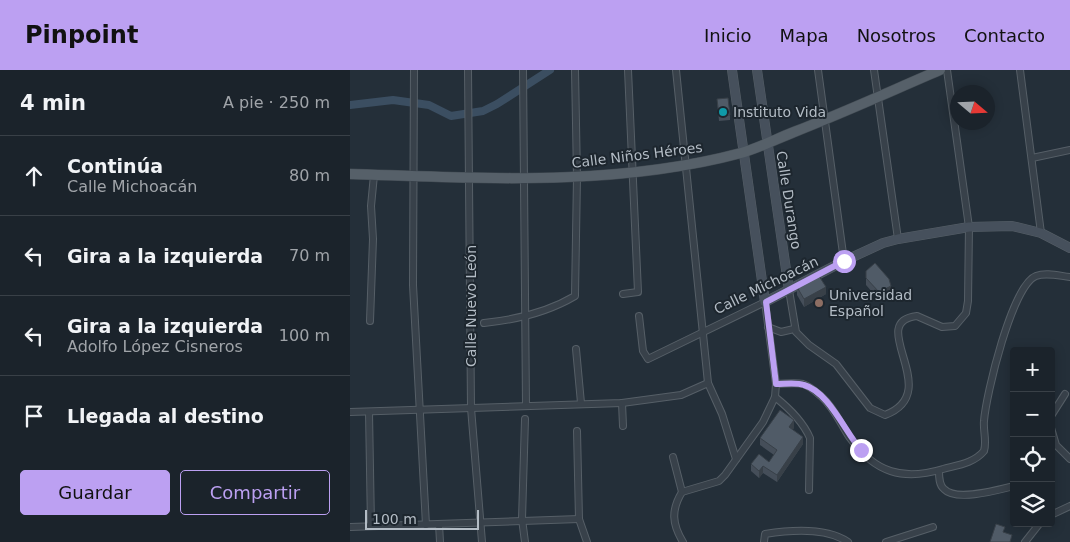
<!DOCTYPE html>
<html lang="es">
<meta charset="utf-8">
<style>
:root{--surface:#1b232b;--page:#242b33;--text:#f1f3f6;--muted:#a0a4a9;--line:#394047;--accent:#bca0f2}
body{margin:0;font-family:"DejaVu Sans",sans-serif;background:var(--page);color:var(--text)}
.controls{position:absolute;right:15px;bottom:15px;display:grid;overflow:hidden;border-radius:5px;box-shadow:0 2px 12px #0003}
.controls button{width:45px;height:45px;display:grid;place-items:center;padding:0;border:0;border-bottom:1px solid var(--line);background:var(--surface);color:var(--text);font:25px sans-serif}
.compass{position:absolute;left:600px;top:15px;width:45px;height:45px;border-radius:50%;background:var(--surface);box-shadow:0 2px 12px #0003;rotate:109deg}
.scale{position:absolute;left:15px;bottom:12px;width:114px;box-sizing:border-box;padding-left:5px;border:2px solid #b3bcc5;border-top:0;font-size:14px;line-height:18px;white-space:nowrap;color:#b3bcc5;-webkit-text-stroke:4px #1d262e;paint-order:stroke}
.stop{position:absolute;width:15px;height:15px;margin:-11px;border:4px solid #bca0f2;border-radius:50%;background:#fff}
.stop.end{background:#bca0f2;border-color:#fff;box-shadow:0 1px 5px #0008}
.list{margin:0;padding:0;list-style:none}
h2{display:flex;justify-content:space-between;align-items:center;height:65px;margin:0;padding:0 20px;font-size:21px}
h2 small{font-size:16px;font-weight:400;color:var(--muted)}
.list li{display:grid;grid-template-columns:32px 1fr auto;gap:15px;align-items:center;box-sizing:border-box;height:80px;padding:0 20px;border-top:1px solid var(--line)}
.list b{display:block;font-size:19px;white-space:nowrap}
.list p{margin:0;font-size:16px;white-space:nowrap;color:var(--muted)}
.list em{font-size:16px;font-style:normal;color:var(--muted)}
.actions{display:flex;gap:10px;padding:15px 20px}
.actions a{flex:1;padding:11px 0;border:1px solid var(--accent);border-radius:5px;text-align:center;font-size:18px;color:var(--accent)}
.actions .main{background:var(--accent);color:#111}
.icon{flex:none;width:28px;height:28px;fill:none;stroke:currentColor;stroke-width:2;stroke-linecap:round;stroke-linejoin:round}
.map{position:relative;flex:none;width:720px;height:472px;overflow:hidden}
header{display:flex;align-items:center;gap:30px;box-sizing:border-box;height:70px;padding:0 25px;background:var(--accent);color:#111}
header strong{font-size:24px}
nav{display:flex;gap:28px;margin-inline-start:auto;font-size:18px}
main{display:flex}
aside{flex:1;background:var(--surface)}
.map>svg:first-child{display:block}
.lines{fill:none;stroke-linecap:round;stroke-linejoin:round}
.canal{stroke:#3b4e61;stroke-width:8}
.street-casing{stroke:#565f67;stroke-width:8}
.secondary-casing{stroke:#565f67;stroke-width:10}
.primary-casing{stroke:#414a52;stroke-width:11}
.street{stroke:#38414a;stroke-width:6}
.secondary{stroke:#46505c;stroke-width:9}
.primary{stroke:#566069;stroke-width:10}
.wall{fill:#454e59}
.shaded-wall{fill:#384048}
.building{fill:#505b67;stroke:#384048}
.route{stroke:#bca0f2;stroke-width:6}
.culture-dot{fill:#0f9aa8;stroke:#1d262e;stroke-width:2}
.education-dot{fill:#8d6e63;stroke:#1d262e;stroke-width:2}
.labels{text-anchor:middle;stroke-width:4;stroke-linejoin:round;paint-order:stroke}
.poi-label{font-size:14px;fill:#b3bcc5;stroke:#1d262e;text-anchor:start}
.street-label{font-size:14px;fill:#b3bcc5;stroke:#1d262e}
</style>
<header>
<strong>Pinpoint</strong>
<nav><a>Inicio</a><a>Mapa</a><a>Nosotros</a><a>Contacto</a></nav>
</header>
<main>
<aside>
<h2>4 min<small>A pie · 250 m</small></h2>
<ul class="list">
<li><svg class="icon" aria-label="ahead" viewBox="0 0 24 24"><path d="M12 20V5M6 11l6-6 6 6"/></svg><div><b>Continúa</b><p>Calle Michoacán</p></div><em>80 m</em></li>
<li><svg class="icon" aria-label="left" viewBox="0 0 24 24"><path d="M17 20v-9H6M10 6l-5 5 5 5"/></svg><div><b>Gira a la izquierda</b></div><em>70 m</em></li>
<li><svg class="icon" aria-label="left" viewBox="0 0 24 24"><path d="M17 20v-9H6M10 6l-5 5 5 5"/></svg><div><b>Gira a la izquierda</b><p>Adolfo López Cisneros</p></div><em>100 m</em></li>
<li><svg class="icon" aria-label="arrive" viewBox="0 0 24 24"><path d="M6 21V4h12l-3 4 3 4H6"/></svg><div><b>Llegada al destino</b></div></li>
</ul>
<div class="actions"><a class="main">Guardar</a><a>Compartir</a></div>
</aside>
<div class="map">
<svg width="720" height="472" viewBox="0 0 720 472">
<rect width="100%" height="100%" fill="#242f39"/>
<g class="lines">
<path class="canal" d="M0,35L43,30L79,35L101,46L133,41L147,34L200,0"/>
<defs>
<g id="street">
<path d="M64,0L63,215L76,455"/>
<path d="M118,0L121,338L132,472"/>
<path d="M173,0L176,336"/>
<path d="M326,0L358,313L372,344L386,389"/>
<path d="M468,0L494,191"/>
<path d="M524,0L548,169"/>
<path d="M670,0L691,163"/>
<path d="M682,88L720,80"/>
<path d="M439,220L446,262L459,275L486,294L520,338L535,345C596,322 514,252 567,246L592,257L605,256L616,243L618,231L619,157L597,0"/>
<path d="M273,224L288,222L278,0"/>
<path d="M289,246L293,281L298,289L415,232L426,314L425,327L413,352L375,405L369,411L332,422C321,440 322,454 333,472"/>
<path d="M20,251L23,169L21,136L24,105"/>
<path d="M134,253C164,250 198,242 225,226L227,107L225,0"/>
<path d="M418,257L431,262L444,259"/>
<path d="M226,279L231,333"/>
<path d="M426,314C435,314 445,312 453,314C460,316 466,322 472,327C485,339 490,353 500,368C525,403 553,411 593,399C608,395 624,393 634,381C637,371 633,361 634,351C636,325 662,215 686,206C696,202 710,206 720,207"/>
<path d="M425,327C439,338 453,352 460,368L459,420"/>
<path d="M272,333L273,356"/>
<path d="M0,342L272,333L331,325L358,313"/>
<path d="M19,342L21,456"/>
<path d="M701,346L715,324"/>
<path d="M701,358L706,375L720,389"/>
<path d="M227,361L229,449L237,472"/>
<path d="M323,387L332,422"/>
<path d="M589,401C589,407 589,415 594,419C606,432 648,420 664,416"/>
<path d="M701,445L720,436"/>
<path d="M89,454L90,472"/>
<path d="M0,457L229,449"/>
<path d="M175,472L172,449L175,349"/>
<path d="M414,472L415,464C440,460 476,457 498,472"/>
<path d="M536,472L583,457"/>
<path d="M675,472L690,453"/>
</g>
<g id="secondary">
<path d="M382,0L415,232L494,191L533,173L548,169L619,157L662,156L691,163L720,178"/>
<path d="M407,0L439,220"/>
</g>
<path id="primary" d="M0,104C131,108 263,117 391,83C409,78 426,69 444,62C493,43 541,21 590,0"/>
</defs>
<use href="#street" class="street-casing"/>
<use href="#secondary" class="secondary-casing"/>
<use href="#primary" class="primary-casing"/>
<use href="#street" class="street"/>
<use href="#secondary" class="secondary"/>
<use href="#primary" class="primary"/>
</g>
<g class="wall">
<path d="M367,29L380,45V50L369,51Z"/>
<path d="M516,201L541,224L529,230L516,215Z"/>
<path d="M447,217L476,224L454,237L447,225Z"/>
<path d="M444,358L442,360L453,374L427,412L413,403L409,408L401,401V394L419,392L424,385L410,375V368Z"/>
</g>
<g class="shaded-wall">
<path d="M541,216V224L529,230V222Z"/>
<path d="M476,217V224L454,237V229Z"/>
<path d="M444,350V358L439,365V357Z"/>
<path d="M453,367V374L427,412V405Z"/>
<path d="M413,396V403L409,408V401Z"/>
</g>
<g class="building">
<path d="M378,28L380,45L369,46L367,29Z"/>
<path d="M525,193L539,209L541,216L529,222L516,208V201Z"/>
<path d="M469,206L476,217L454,229L447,217Z"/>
<path d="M430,340L444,350L439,357L453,367L427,405L413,396L409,401L401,394L409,384L419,392L427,380L410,368Z"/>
<path d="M646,454L655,457L653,462L662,465L660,472H640Z"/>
</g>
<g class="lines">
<path class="route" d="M494,191L416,232L426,314C435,314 446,312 454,315C479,322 495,362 511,380"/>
</g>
<circle class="culture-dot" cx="373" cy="42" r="5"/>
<circle class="education-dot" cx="469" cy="233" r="5"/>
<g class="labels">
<g class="poi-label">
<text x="383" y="47">Instituto Vida</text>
<text x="479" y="230">Universidad<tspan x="479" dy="16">Español</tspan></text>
</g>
<g class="street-label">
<text transform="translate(287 85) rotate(-7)" y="5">Calle Niños Héroes</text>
<text transform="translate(439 130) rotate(81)" y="5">Calle Durango</text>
<text transform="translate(416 215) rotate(-26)" y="5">Calle Michoacán</text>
<text transform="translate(121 236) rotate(-90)" y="5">Calle Nuevo León</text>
</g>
</g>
</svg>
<div class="controls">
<button>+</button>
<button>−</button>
<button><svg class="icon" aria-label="locate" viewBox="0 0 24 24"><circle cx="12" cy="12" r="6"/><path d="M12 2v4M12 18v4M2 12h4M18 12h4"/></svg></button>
<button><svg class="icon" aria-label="layers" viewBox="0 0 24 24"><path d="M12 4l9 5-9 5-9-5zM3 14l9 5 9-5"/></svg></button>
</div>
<svg class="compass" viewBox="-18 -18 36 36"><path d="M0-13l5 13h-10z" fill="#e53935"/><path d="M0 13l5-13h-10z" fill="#a0a4a9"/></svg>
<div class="scale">100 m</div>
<div class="stop" style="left:494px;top:191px"></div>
<div class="stop end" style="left:511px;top:380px"></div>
</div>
</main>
